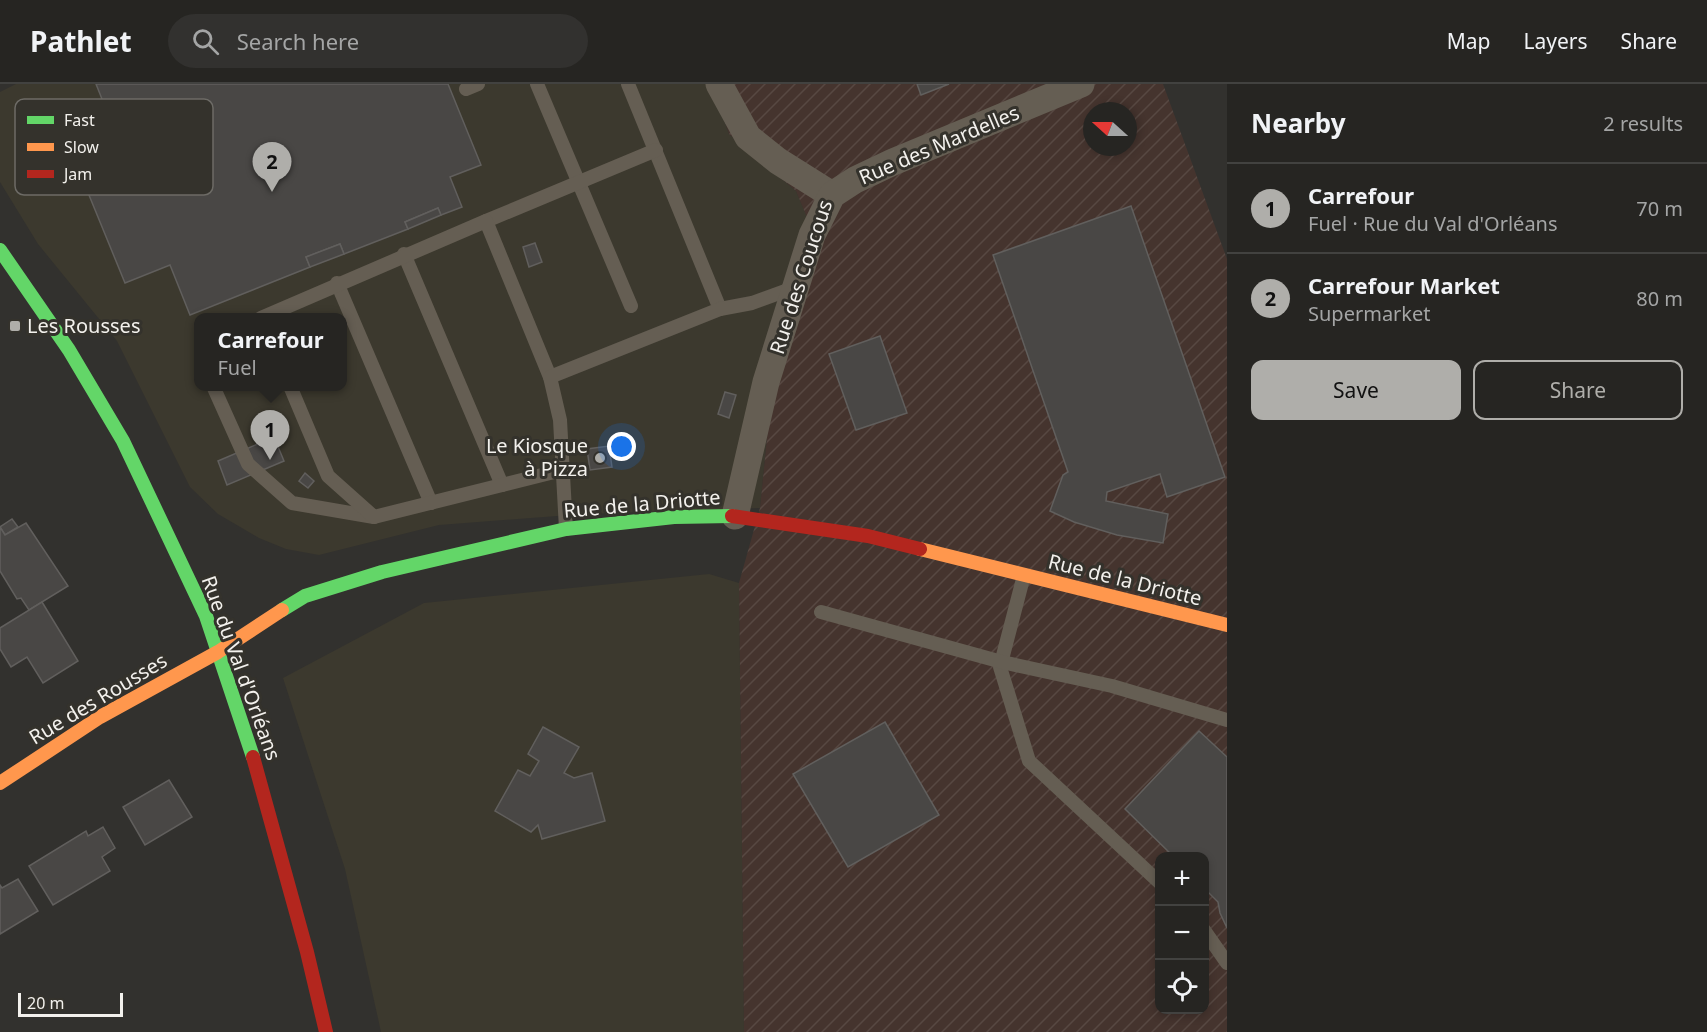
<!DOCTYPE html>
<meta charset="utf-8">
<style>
:root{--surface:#262522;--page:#32312f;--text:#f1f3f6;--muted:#a4a5a5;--line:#424240;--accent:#afaeaa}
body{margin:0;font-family:"Noto Sans",sans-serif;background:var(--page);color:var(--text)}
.controls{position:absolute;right:18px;bottom:18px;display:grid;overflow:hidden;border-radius:12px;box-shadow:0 3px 9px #0003}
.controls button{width:54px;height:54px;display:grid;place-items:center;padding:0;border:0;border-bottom:2px solid var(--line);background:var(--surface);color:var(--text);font:30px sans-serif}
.compass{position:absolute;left:1083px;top:18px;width:54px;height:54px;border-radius:50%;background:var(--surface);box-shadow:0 3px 9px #0003;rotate:291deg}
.scale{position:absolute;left:18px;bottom:15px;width:105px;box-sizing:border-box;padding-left:6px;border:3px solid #f3f1ed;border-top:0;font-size:16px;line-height:21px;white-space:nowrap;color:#f3f1ed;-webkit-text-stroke:4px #34322c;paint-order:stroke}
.you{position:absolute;left:622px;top:363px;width:21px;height:21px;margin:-15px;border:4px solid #fff;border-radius:50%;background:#1a73e8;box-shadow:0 0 0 9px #1a73e833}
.badge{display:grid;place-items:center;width:39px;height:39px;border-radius:50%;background:var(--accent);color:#111;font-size:20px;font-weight:700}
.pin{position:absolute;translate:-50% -50px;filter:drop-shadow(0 2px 3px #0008)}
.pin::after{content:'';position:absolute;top:32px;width:21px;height:18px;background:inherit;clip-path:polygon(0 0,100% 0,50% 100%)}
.popup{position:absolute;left:194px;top:229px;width:153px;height:78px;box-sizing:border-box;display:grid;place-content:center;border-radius:12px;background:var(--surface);filter:drop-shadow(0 2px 4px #0005);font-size:20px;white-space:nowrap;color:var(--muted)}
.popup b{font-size:22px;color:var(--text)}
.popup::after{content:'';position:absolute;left:50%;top:100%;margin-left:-12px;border:12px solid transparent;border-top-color:var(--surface)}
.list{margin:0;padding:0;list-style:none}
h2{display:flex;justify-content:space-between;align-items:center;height:78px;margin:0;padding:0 24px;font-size:26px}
h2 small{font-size:20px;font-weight:400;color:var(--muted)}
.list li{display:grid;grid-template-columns:39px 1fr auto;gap:18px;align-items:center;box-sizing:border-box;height:90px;padding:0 24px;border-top:2px solid var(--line)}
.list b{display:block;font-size:22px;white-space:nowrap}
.list p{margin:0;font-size:20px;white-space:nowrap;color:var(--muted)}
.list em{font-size:20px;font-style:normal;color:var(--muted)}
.actions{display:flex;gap:12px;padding:18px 24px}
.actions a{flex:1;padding:14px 0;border:2px solid var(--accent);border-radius:12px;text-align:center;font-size:21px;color:var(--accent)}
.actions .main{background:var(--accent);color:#111}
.icon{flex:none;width:33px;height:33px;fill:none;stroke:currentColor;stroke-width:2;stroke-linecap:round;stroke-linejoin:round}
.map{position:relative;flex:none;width:1227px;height:948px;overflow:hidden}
header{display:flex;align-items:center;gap:36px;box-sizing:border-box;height:84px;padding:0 30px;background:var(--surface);border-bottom:2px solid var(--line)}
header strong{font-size:28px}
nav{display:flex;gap:33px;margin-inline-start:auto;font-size:21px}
.search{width:420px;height:54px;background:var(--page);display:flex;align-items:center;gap:15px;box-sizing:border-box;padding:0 21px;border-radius:33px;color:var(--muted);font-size:22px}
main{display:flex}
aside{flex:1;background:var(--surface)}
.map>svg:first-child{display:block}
.built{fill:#3c392e;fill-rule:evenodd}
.industrial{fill:url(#industrial-furrows);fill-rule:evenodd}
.building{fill:#494745;stroke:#615f5d;stroke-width:1.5}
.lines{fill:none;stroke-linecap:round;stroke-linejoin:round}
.lane{stroke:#655e53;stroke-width:14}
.street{stroke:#655e53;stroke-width:27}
.fast{stroke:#63d668;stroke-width:14}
.slow{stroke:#ff974d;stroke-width:14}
.jam{stroke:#b3261e;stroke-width:14}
.poi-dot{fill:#afaeaa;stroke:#34322c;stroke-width:2}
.labels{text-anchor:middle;stroke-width:6;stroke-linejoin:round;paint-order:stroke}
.street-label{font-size:20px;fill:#f3f1ed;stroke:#34322c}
.poi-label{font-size:20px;fill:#f3f1ed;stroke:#34322c;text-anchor:start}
.key{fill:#34322c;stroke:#6d6b66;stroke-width:1.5}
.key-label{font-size:16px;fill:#f3f1ed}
</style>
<header>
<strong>Pathlet</strong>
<div class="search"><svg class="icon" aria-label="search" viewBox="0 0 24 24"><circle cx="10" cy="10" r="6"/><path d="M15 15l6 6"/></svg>Search here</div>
<nav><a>Map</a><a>Layers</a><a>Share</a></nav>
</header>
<main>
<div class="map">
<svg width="1227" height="948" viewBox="0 0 1227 948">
<defs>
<pattern id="industrial-furrows" width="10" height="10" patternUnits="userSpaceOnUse" patternTransform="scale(1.5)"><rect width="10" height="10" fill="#45342e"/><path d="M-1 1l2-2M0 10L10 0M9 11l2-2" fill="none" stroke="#574842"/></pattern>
</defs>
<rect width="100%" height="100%" fill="#32312e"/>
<g class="built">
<path d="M16,0H711L729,50L796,107L808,135L779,233L760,424L583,430L439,441L319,471L286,465L259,454L218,430L190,403L117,257L38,160L0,98V8ZM198,234H342V302H198Z"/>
<path d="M709,490L739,499L744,948H381L345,785L283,594L424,519Z"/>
</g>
<path class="industrial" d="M712,0H1163L1227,175V948H744L739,499L760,424L779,233L808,136L796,107L729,50ZM1092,27H1128V63H1092ZM1160,772H1204V926H1160Z"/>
<g class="building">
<path d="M96,0H448L481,81L450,93L462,123L441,131L438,124L405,138L408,145L344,170L340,160L306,173L310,183L190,231L170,181L125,199L57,33L102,15Z"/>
<path d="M917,0H949L921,11Z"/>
<path d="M1131,122L1225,393L1167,413L1160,390L1107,408L1106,417L1168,430L1163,459L1117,451L1074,438L1050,427L1063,391L1068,388L993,171Z"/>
<path d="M438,124L441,131L408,145L405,138Z"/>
<path d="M535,159L542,178L529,183L523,163Z"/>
<path d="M340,160L344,170L310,183L306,173Z"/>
<path d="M880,252L907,329L856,346L829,270Z"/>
<path d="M725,308L736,311L729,334L718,330Z"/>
<path d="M274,353L284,377L227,401L218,377Z"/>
<path d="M609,362L612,383L590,386L587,365Z"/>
<path d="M305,389L314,397L308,404L299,397Z"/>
<path d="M12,435L18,443L5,451L0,443Z"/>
<path d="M26,439L68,502L29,526L21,514L17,515L0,487V443L5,451Z"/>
<path d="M42,518L78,577L43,599L27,573L11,583L0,565V544Z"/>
<path d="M885,638L939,731L848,783L793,690Z"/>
<path d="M543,643L579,663L564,689L574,694L592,689L605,737L542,755L538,741L531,748L495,727L518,686L530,692L539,677L528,670Z"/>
<path d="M1199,647L1227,673V844L1220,829L1218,818L1204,804V772H1173L1125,725Z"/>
<path d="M169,696L192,733L145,761L123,723Z"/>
<path d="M103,743L115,764L102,773L110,787L53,821L29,782L86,747L88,752Z"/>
<path d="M18,795L38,827L0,850V801L2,804Z"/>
</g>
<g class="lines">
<g class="lane">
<path d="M537,0L631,222"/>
<path d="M628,0L720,225"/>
<path d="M466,5L478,0"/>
<path d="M486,137L656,66"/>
<path d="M404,170L502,401"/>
<path d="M337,199L431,419"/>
<path d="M261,234L486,137L550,293"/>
<path d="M213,302L248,380L292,419L374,433"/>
<path d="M290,302L328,392L374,433L562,386"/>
<path d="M566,445L560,336L550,293L720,225L752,219L796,203"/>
<path d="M1024,491L1000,583L1029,677L1160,799"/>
<path d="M821,528L1002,578L1112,602L1227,636"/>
<path d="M1204,846L1227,879"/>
</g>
<g class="street">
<path d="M719,0L748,53L778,77L832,111"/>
<path d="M735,432L766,298L812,151L832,111L855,96L893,78L1081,0"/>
</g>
<g class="fast">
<path d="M0,166L69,266L123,357L206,532L253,673"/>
<path d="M282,526L305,512L382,488L566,445L674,433L732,432"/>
</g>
<g class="slow">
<path d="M920,465L1227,541"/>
<path d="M0,699L100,633L218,568L282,526"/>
</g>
<g class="jam">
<path d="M732,432L868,452L920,465"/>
<path d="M253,673L307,868L326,948"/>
</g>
</g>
<g class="poi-dot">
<rect x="9" y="236" width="12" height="12" rx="3"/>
<circle cx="600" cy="374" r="6"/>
</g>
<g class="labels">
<g class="street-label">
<text transform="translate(939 61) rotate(-23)" y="7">Rue des Mardelles</text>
<text transform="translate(801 193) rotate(-72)" y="7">Rue des Coucous</text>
<text transform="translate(642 420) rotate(-5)" y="7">Rue de la Driotte</text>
<text transform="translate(1125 496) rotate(14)" y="7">Rue de la Driotte</text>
<text transform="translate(241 584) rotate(70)" y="7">Rue du Val d'Orléans</text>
<text transform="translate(98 615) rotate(-31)" y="7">Rue des Rousses</text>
</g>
<g class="poi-label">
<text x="27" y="249">Les Rousses</text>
<text x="588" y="369" text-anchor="end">Le Kiosque<tspan x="588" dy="23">à Pizza</tspan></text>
</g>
</g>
<rect x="15" y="15" width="198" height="96" rx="9" class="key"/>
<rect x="27" y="32" width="27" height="8" fill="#63d668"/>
<rect x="27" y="59" width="27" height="8" fill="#ff974d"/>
<rect x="27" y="86" width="27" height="8" fill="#b3261e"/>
<g class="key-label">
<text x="64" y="42">Fast</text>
<text x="64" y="69">Slow</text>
<text x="64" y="96">Jam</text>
</g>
</svg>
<div class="controls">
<button>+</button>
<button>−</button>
<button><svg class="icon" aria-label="locate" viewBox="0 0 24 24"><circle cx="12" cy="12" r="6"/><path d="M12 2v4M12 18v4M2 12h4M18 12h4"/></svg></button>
</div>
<svg class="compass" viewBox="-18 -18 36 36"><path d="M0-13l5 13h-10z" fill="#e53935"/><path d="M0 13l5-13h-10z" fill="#a4a5a5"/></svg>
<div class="scale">20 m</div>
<div class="you"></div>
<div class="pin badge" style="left:270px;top:376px">1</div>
<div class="popup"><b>Carrefour</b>Fuel</div>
<div class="pin badge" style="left:272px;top:108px">2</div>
</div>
<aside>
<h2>Nearby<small>2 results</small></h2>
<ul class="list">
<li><span class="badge">1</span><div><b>Carrefour</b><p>Fuel · Rue du Val d'Orléans</p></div><em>70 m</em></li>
<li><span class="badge">2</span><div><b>Carrefour Market</b><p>Supermarket</p></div><em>80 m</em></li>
</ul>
<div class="actions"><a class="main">Save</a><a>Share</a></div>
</aside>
</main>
